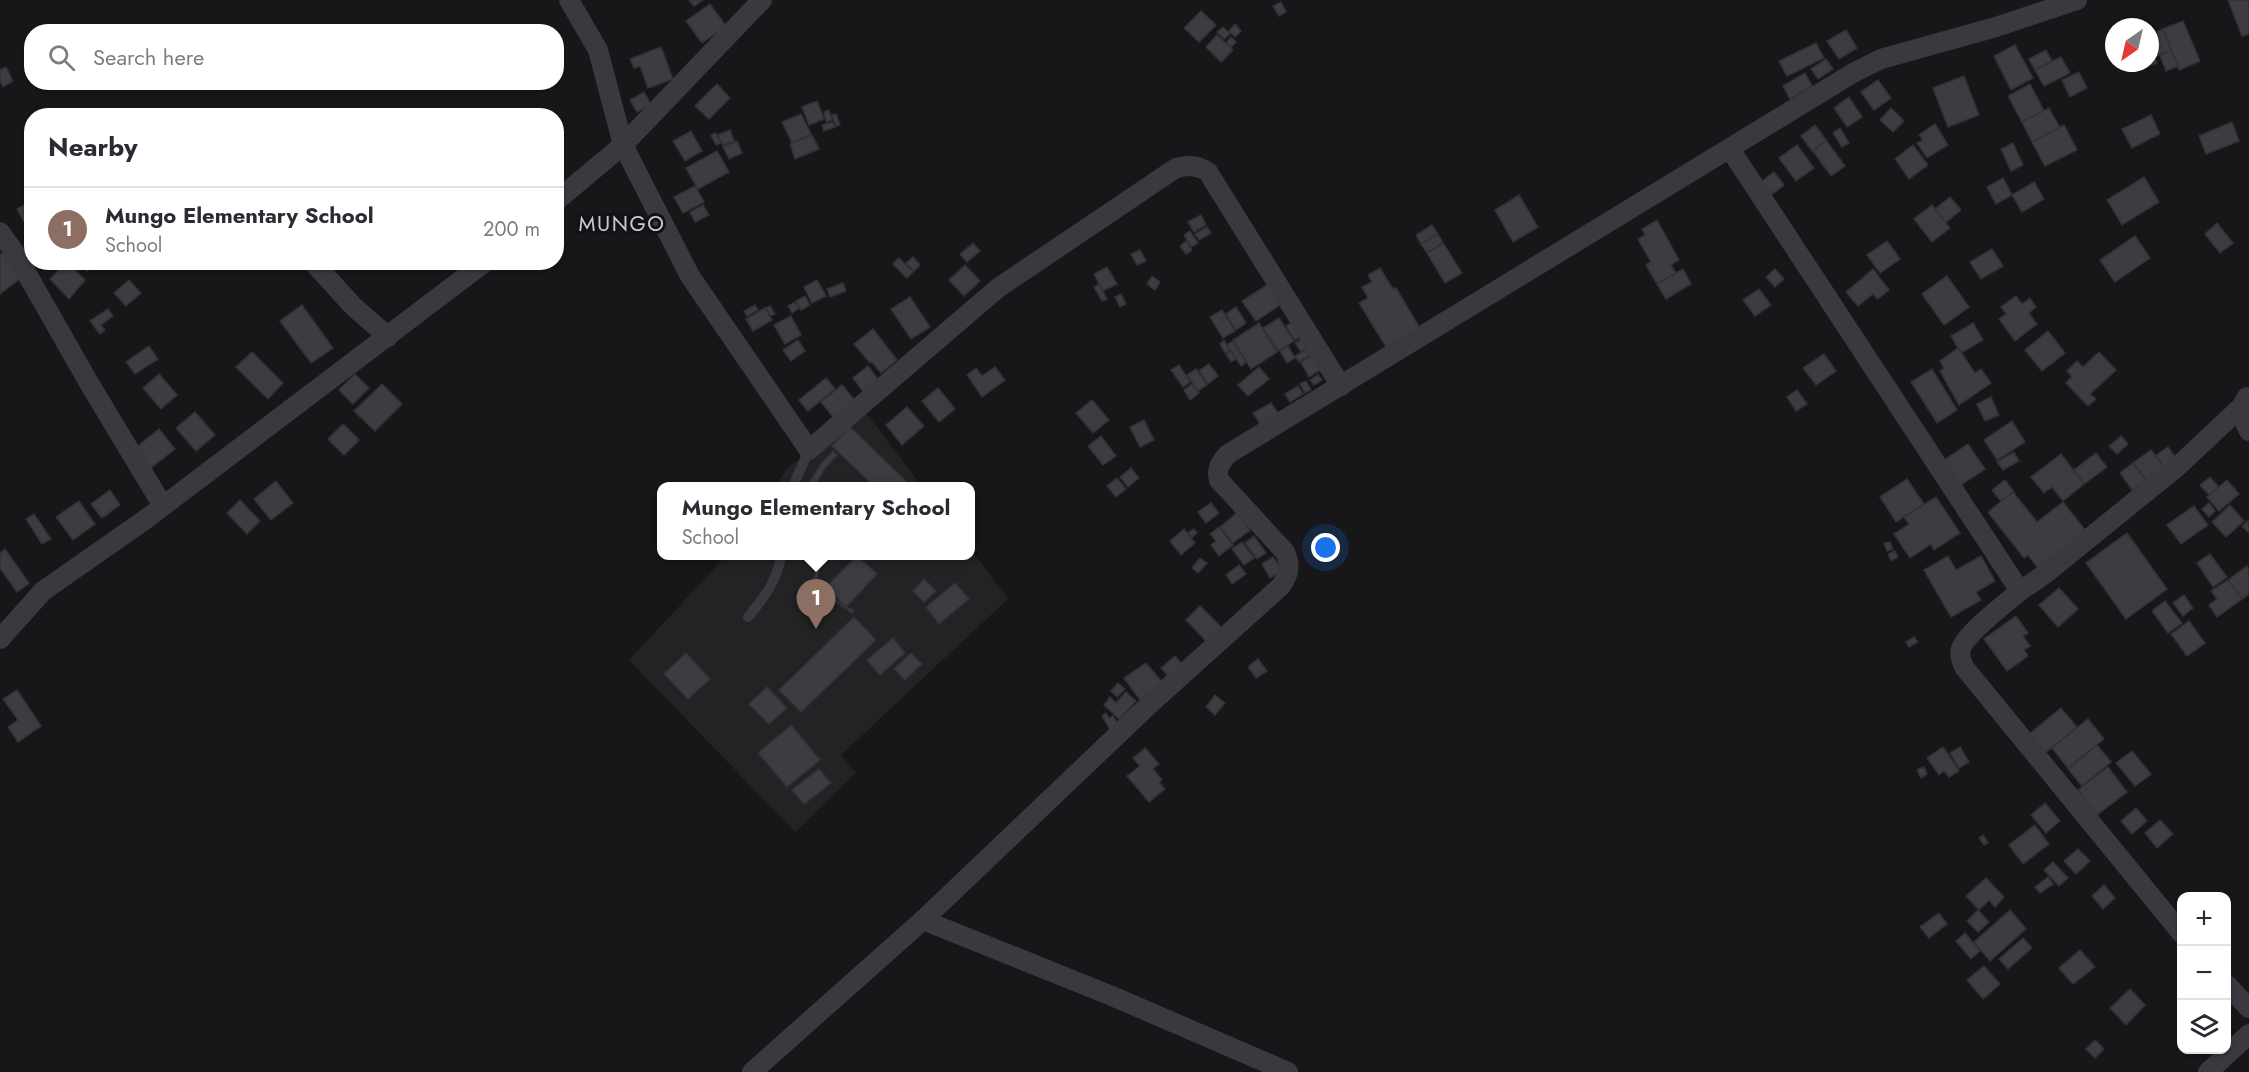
<!DOCTYPE html>
<meta charset="utf-8">
<style>
:root{--surface:#fff;--page:#f7f7f7;--text:#2b2b33;--muted:#7c7c81;--line:#e1e1e2;--accent:#858033}
body{margin:0;font-family:Jost,sans-serif;background:var(--page);color:var(--text)}
.controls{position:absolute;right:18px;bottom:18px;display:grid;overflow:hidden;border-radius:12px;box-shadow:0 2px 4px #0004}
.controls button{width:54px;height:54px;display:grid;place-items:center;padding:0;border:0;border-bottom:2px solid var(--line);background:var(--surface);color:var(--text);font:30px sans-serif}
.compass{position:absolute;left:2105px;top:18px;width:54px;height:54px;border-radius:50%;background:var(--surface);box-shadow:0 2px 4px #0004;rotate:214deg}
.you{position:absolute;left:1326px;top:548px;width:21px;height:21px;margin:-15px;border:4px solid #fff;border-radius:50%;background:#1a73e8;box-shadow:0 0 0 9px #1a73e833}
.badge{display:grid;place-items:center;width:39px;height:39px;border-radius:50%;background:var(--accent);color:#fff;font-size:20px;font-weight:700}
.pin{position:absolute;translate:-50% -50px;filter:drop-shadow(0 2px 3px #0008)}
.pin::after{content:'';position:absolute;top:32px;width:21px;height:18px;background:inherit;clip-path:polygon(0 0,100% 0,50% 100%)}
.popup{position:absolute;left:657px;top:482px;width:318px;height:78px;box-sizing:border-box;display:grid;place-content:center;border-radius:12px;background:var(--surface);filter:drop-shadow(0 2px 4px #0005);font-size:20px;white-space:nowrap;color:var(--muted)}
.popup b{font-size:22px;color:var(--text)}
.popup::after{content:'';position:absolute;left:50%;top:100%;margin-left:-12px;border:12px solid transparent;border-top-color:var(--surface)}
.list{margin:0;padding:0;list-style:none}
h2{display:flex;justify-content:space-between;align-items:center;height:78px;margin:0;padding:0 24px;font-size:26px}
h2 small{font-size:20px;font-weight:400;color:var(--muted)}
.list li{display:grid;grid-template-columns:39px 1fr auto;gap:18px;align-items:center;box-sizing:border-box;height:84px;padding:0 24px;border-top:2px solid var(--line)}
.list b{display:block;font-size:22px;white-space:nowrap}
.list p{margin:0;font-size:20px;white-space:nowrap;color:var(--muted)}
.list em{font-size:20px;font-style:normal;color:var(--muted)}
.icon{flex:none;width:33px;height:33px;fill:none;stroke:currentColor;stroke-width:2;stroke-linecap:round;stroke-linejoin:round}
.map{position:relative;flex:none;width:2249px;height:1072px;overflow:hidden}
.search{position:absolute;background:var(--surface);box-shadow:0 2px 4px #0004;left:24px;top:24px;width:540px;height:66px;display:flex;align-items:center;gap:15px;box-sizing:border-box;padding:0 21px;border-radius:24px;color:var(--muted);font-size:22px}
.panel{position:absolute;background:var(--surface);box-shadow:0 2px 4px #0004;left:24px;top:108px;width:540px;height:162px;border-radius:24px}
.map>svg:first-child{display:block}
.built{fill:#232326}
.building{fill:#3c3c41;stroke:#323135;stroke-width:1.5}
.lines{fill:none;stroke-linecap:round;stroke-linejoin:round}
.service{stroke:#3a3940;stroke-width:10}
.minor{stroke:#3a3940;stroke-width:20}
.labels{text-anchor:middle;stroke-width:6;stroke-linejoin:round;paint-order:stroke}
.quarter-label{font-size:21px;letter-spacing:1.5px;fill:#cacad5;stroke:#121214}
</style>
<div class="map">
<svg width="2249" height="1072" viewBox="0 0 2249 1072">
<rect width="100%" height="100%" fill="#171719"/>
<g class="built">
<path d="M866,413L922,486H775L787,468Z"/>
<path d="M971,550L1008,599L841,755L856,773L795,832L629,660L726,556H970Z"/>
</g>
<g class="building">
<path d="M689,0H703L694,6Z"/>
<path d="M2228,0H2249V34L2242,36Z"/>
<path d="M1281,2L1286,12L1279,16L1273,6Z"/>
<path d="M710,4L726,26L702,43L686,21Z"/>
<path d="M1201,11L1216,25L1199,42L1184,28Z"/>
<path d="M2183,21L2200,61L2179,70L2163,29Z"/>
<path d="M1235,24L1241,31L1235,37L1229,31Z"/>
<path d="M1223,27L1230,34L1224,39L1217,32Z"/>
<path d="M2163,29L2171,50L2154,57L2150,47V35Z"/>
<path d="M1846,30L1857,48L1839,59L1827,41Z"/>
<path d="M1217,35L1233,50L1221,62L1206,47Z"/>
<path d="M1231,37L1236,42L1231,47L1226,43Z"/>
<path d="M1816,43L1824,58L1787,76L1779,61Z"/>
<path d="M2015,45L2033,78L2011,90L1994,56Z"/>
<path d="M661,47L673,79L648,88L640,66L634,68L630,59Z"/>
<path d="M2150,47L2157,63L2145,67L2143,63H2150Z"/>
<path d="M2046,50L2052,61L2035,70L2029,59Z"/>
<path d="M2171,50L2178,66L2166,71L2160,55Z"/>
<path d="M2061,57L2070,73L2044,86L2035,70Z"/>
<path d="M1826,59L1833,69L1818,79L1811,69Z"/>
<path d="M6,67L13,81L3,87L0,81V70Z"/>
<path d="M2079,72L2087,88L2070,97L2062,80Z"/>
<path d="M1805,73L1812,86L1790,99L1783,86Z"/>
<path d="M1964,76L1979,115L1948,127L1933,88Z"/>
<path d="M1878,80L1891,98L1874,110L1861,92Z"/>
<path d="M717,84L730,98L709,119L695,106Z"/>
<path d="M2030,84L2044,111L2022,122L2008,96Z"/>
<path d="M644,92L651,105L637,112L630,100Z"/>
<path d="M1849,97L1862,117L1847,127L1834,108Z"/>
<path d="M817,101L824,119L809,125L802,107Z"/>
<path d="M1891,108L1904,121L1893,132L1880,120Z"/>
<path d="M2049,108L2060,128L2032,142L2022,122Z"/>
<path d="M829,110L832,120L826,122L824,112Z"/>
<path d="M801,114L811,134L792,143L782,122Z"/>
<path d="M836,114L840,125L836,126L832,115Z"/>
<path d="M2151,115L2160,134L2132,148L2122,129Z"/>
<path d="M833,122L835,127L824,131L822,125Z"/>
<path d="M2232,122L2239,141L2206,154L2199,136Z"/>
<path d="M1935,124L1948,145L1927,158L1917,143L1923,140L1919,135Z"/>
<path d="M1815,125L1826,140L1812,151L1801,136Z"/>
<path d="M2064,125L2077,150L2045,166L2032,142Z"/>
<path d="M1840,128L1849,143L1842,147L1833,133Z"/>
<path d="M730,130L734,141L723,145L718,135Z"/>
<path d="M691,131L702,151L685,161L673,141Z"/>
<path d="M716,133L721,143L716,145L711,135Z"/>
<path d="M812,135L819,149L795,159L790,144Z"/>
<path d="M1826,140L1845,166L1831,176L1813,151Z"/>
<path d="M737,141L742,153L729,159L723,147Z"/>
<path d="M2013,143L2023,165L2011,171L2001,149Z"/>
<path d="M1797,145L1814,168L1796,181L1779,158Z"/>
<path d="M1913,145L1928,165L1909,179L1895,159Z"/>
<path d="M717,151L729,172L698,189L686,168Z"/>
<path d="M1774,172L1784,185L1771,195L1761,182Z"/>
<path d="M2144,177L2159,202L2122,225L2107,200Z"/>
<path d="M2003,178L2012,195L1996,204L1987,187Z"/>
<path d="M2034,182L2044,199L2022,212L2012,195Z"/>
<path d="M695,186L704,202L683,213L674,197Z"/>
<path d="M1519,195L1538,227L1513,242L1495,210Z"/>
<path d="M1950,197L1961,210L1945,223L1935,209Z"/>
<path d="M28,203L32,210V224L28,229L17,209Z"/>
<path d="M703,205L709,215L695,222L690,212Z"/>
<path d="M1932,205L1950,228L1932,242L1914,219Z"/>
<path d="M1201,215L1206,225L1194,232L1188,222Z"/>
<path d="M1657,220L1679,260L1671,265L1676,273L1657,284L1646,265L1651,262L1638,239L1645,235L1642,229Z"/>
<path d="M2217,223L2233,243L2220,253L2205,234Z"/>
<path d="M1432,225L1438,234L1421,244L1416,235Z"/>
<path d="M1207,227L1211,233L1199,240L1195,234Z"/>
<path d="M1190,231L1198,243L1191,247L1184,235Z"/>
<path d="M1438,234L1443,243L1427,253L1421,244Z"/>
<path d="M2135,236L2150,258L2115,282L2100,260Z"/>
<path d="M1186,241L1192,250L1186,254L1180,246Z"/>
<path d="M1887,241L1900,259L1880,273L1867,255Z"/>
<path d="M973,243L980,251L967,262L960,254Z"/>
<path d="M1443,243L1462,273L1445,283L1427,253Z"/>
<path d="M1992,249L2003,266L1981,279L1970,262Z"/>
<path d="M1140,250L1146,261L1137,265L1131,254Z"/>
<path d="M3,253L22,277L0,294V255Z"/>
<path d="M913,257L920,265L914,271L906,263Z"/>
<path d="M899,258L913,272L907,278L893,264Z"/>
<path d="M78,262H96L87,271Z"/>
<path d="M965,265L980,281L964,296L949,280Z"/>
<path d="M63,266L68,270L72,267L85,280L69,299L50,279Z"/>
<path d="M1107,267L1117,284L1103,291L1094,274Z"/>
<path d="M1380,268L1393,289L1396,288L1421,330L1388,350L1359,303L1368,298L1362,287L1372,282L1368,275Z"/>
<path d="M1683,269L1691,284L1666,299L1657,284Z"/>
<path d="M1775,269L1784,279L1775,287L1766,277Z"/>
<path d="M1873,269L1889,290L1878,299L1873,294L1858,306L1846,292Z"/>
<path d="M1152,276L1160,282L1155,290L1147,284Z"/>
<path d="M1947,276L1969,307L1944,325L1922,294Z"/>
<path d="M129,280L141,293L126,306L114,293Z"/>
<path d="M817,280L826,296L812,303L804,287Z"/>
<path d="M1273,281L1286,301L1256,321L1242,301Z"/>
<path d="M843,283L846,291L830,297L827,289Z"/>
<path d="M1099,284L1107,299L1102,301L1094,287Z"/>
<path d="M1759,289L1771,305L1755,316L1743,300Z"/>
<path d="M1121,294L1126,304L1120,307L1115,297Z"/>
<path d="M805,296L810,305L801,310L796,301Z"/>
<path d="M2016,296L2022,304L2030,298L2036,307L2029,313L2037,324L2015,341L1999,319L2006,314L2001,307Z"/>
<path d="M910,297L930,327L911,339L891,309Z"/>
<path d="M795,302L799,308L792,313L788,306Z"/>
<path d="M302,305L333,348L311,363L280,321Z"/>
<path d="M755,305L758,310L747,316L744,311Z"/>
<path d="M770,306L775,314L770,316L766,308Z"/>
<path d="M1236,307L1246,323L1236,330L1226,314Z"/>
<path d="M765,308L772,320L753,331L746,319Z"/>
<path d="M108,309L113,316L101,325L105,330L100,334L90,321Z"/>
<path d="M1222,310L1235,331L1223,338L1210,317Z"/>
<path d="M791,316L801,335L785,344L774,325Z"/>
<path d="M1279,318L1294,341L1278,351L1263,328Z"/>
<path d="M1298,319L1307,333L1295,340L1286,326Z"/>
<path d="M1259,323L1277,352L1251,369L1233,340Z"/>
<path d="M1973,323L1983,340L1961,353L1951,336Z"/>
<path d="M873,329L897,360L881,373L872,362L870,363L854,344Z"/>
<path d="M2048,331L2065,353L2042,371L2025,350Z"/>
<path d="M1307,336L1312,344L1301,352L1295,343Z"/>
<path d="M798,340L805,351L791,361L783,350Z"/>
<path d="M1224,340L1230,350L1225,353L1220,344Z"/>
<path d="M1233,341L1246,362L1241,366L1227,345Z"/>
<path d="M149,346L158,359L135,374L126,362Z"/>
<path d="M1288,346L1295,358L1287,363L1280,351Z"/>
<path d="M1312,346L1316,352L1299,362L1295,356Z"/>
<path d="M1958,348L1975,373L1981,369L1991,383L1959,405L1940,371L1944,368L1940,361Z"/>
<path d="M1231,351L1236,359L1231,362L1226,354Z"/>
<path d="M252,352L283,383L268,399L236,367Z"/>
<path d="M2099,352L2116,370L2090,394L2096,399L2088,406L2066,383L2072,377L2067,371L2077,361L2083,367Z"/>
<path d="M1824,354L1836,371L1816,385L1803,368Z"/>
<path d="M1313,355L1322,369L1309,377L1301,362Z"/>
<path d="M1209,364L1218,376L1208,384L1199,371Z"/>
<path d="M1179,365L1190,382L1183,387L1171,370Z"/>
<path d="M868,366L882,385L867,397L853,378Z"/>
<path d="M995,367L1005,380L982,397L967,375L976,368L982,376Z"/>
<path d="M1259,367L1269,379L1248,396L1238,385Z"/>
<path d="M1196,369L1207,385L1198,391L1187,375Z"/>
<path d="M1932,369L1957,410L1937,423L1911,382Z"/>
<path d="M159,374L177,395L161,409L143,388Z"/>
<path d="M355,374L369,388L353,404L339,390Z"/>
<path d="M1318,375L1322,380L1314,385L1310,380Z"/>
<path d="M826,378L835,389L808,411L799,400Z"/>
<path d="M1306,381L1311,390L1305,393L1300,384Z"/>
<path d="M382,384L402,404L375,431L354,411Z"/>
<path d="M1192,384L1199,393L1190,400L1184,390Z"/>
<path d="M842,385L858,404L837,422L821,402Z"/>
<path d="M1298,386L1303,394L1290,402L1285,394Z"/>
<path d="M938,388L955,409L939,422L922,401Z"/>
<path d="M1797,390L1807,404L1796,411L1787,397Z"/>
<path d="M1991,397L1999,415L1985,421L1977,404Z"/>
<path d="M1092,400L1109,420L1093,433L1076,413Z"/>
<path d="M1271,403L1278,413L1260,424L1253,413Z"/>
<path d="M907,407L924,426L902,445L886,425Z"/>
<path d="M195,412L215,435L196,451L176,428Z"/>
<path d="M1144,420L1154,440L1140,447L1130,427Z"/>
<path d="M2012,421L2025,442L1997,460L1984,440Z"/>
<path d="M343,424L359,440L344,455L328,439Z"/>
<path d="M850,427L911,486H874L832,446Z"/>
<path d="M159,429L175,449L147,471L133,450Z"/>
<path d="M1101,436L1116,456L1103,465L1088,446Z"/>
<path d="M2121,436L2128,444L2117,454L2109,446Z"/>
<path d="M1968,444L1985,469L1961,485L1944,460Z"/>
<path d="M2168,447L2176,458L2164,467L2155,456Z"/>
<path d="M2151,450L2164,467L2146,480L2133,463Z"/>
<path d="M833,451L837,455L825,468L815,486H807L821,464Z"/>
<path d="M2014,452L2019,461L2003,470L1997,462Z"/>
<path d="M2096,453L2107,467L2084,484L2074,470Z"/>
<path d="M2061,454L2084,484L2063,501L2052,487L2044,493L2031,477Z"/>
<path d="M2133,463L2146,480L2132,490L2120,473Z"/>
<path d="M1131,468L1139,478L1128,487L1120,477Z"/>
<path d="M2210,477L2219,487L2209,495L2200,485Z"/>
<path d="M1117,478L1126,489L1116,497L1107,486Z"/>
<path d="M1907,479L1924,504L1896,522L1880,497Z"/>
<path d="M2005,480L2014,492L2001,501L1992,490Z"/>
<path d="M2227,480L2239,494L2219,511L2207,497Z"/>
<path d="M276,481L293,503L271,520L254,499Z"/>
<path d="M110,490L120,505L102,518L91,504Z"/>
<path d="M2013,492L2037,522L2063,502L2086,531L2038,568L2028,555L2024,558L1988,512Z"/>
<path d="M1936,497L1960,533L1934,550L1931,544L1910,558L1894,534L1909,524L1904,517Z"/>
<path d="M240,500L260,521L247,534L227,513Z"/>
<path d="M79,501L95,524L73,540L56,517Z"/>
<path d="M1211,503L1219,513L1206,523L1198,512Z"/>
<path d="M2209,503L2215,511L2209,517L2202,509Z"/>
<path d="M2230,505L2244,521L2226,537L2212,522Z"/>
<path d="M2194,506L2208,525L2181,544L2167,525Z"/>
<path d="M1237,513L1250,530L1233,543L1220,527Z"/>
<path d="M34,514L51,539L42,544L26,519Z"/>
<path d="M2249,520V533L2242,526Z"/>
<path d="M1219,527L1233,545L1219,556L1211,545L1216,541L1210,534Z"/>
<path d="M1184,529L1195,543L1181,555L1170,541Z"/>
<path d="M1194,529L1197,533L1192,537L1188,533Z"/>
<path d="M2127,533L2167,589L2126,619L2086,563Z"/>
<path d="M1254,536L1266,553L1257,559L1245,543Z"/>
<path d="M1242,542L1254,558L1244,565L1232,549Z"/>
<path d="M1890,542L1893,549L1887,551L1884,543Z"/>
<path d="M5,549L29,583L17,592L0,568V553Z"/>
<path d="M1895,551L1898,557L1891,561L1888,554Z"/>
<path d="M2210,554L2227,577L2213,587L2197,563Z"/>
<path d="M818,556H821L822,558L817,579L835,599L847,608L854,610L852,613L834,601L813,580L817,568Z"/>
<path d="M857,556L877,574L846,607L826,587Z"/>
<path d="M1948,556L1956,570L1981,556L1995,581L1976,592L1981,600L1951,617L1924,570Z"/>
<path d="M1273,557L1282,570L1270,578L1262,564Z"/>
<path d="M1200,558L1207,563L1198,573L1192,568Z"/>
<path d="M1239,565L1246,574L1232,584L1226,575Z"/>
<path d="M2247,566L2249,569V594L2242,599L2228,580Z"/>
<path d="M924,579L936,591L924,602L913,591Z"/>
<path d="M2228,580L2242,599L2217,617L2209,605L2217,599L2211,591Z"/>
<path d="M955,583L969,599L939,624L926,607Z"/>
<path d="M2059,588L2078,609L2058,627L2039,605Z"/>
<path d="M2184,595L2193,608L2183,616L2173,603Z"/>
<path d="M2165,601L2182,623L2168,633L2152,611Z"/>
<path d="M1200,606L1222,628L1207,642L1186,620Z"/>
<path d="M2016,616L2028,633L2023,636L2030,646L2024,650L2028,656L2007,671L1984,639Z"/>
<path d="M854,617L876,640L801,712L779,690Z"/>
<path d="M2189,621L2205,643L2187,656L2171,634Z"/>
<path d="M1914,637L1918,642L1909,647L1906,642Z"/>
<path d="M893,638L905,653L880,675L867,660Z"/>
<path d="M686,653L710,679L688,699L664,674Z"/>
<path d="M911,653L922,664L905,680L894,669Z"/>
<path d="M1175,656L1184,666L1170,678L1161,668Z"/>
<path d="M1258,659L1267,671L1256,678L1248,667Z"/>
<path d="M1146,663L1162,682L1140,700L1124,678Z"/>
<path d="M1118,683L1125,689L1117,697L1111,691Z"/>
<path d="M767,687L787,708L769,724L749,704Z"/>
<path d="M17,690L41,726L18,742L8,727L18,720L3,699Z"/>
<path d="M1126,692L1136,701L1119,719L1104,705L1110,697L1116,703Z"/>
<path d="M1215,695L1225,703L1215,715L1206,707Z"/>
<path d="M2061,708L2077,727L2045,753L2029,734Z"/>
<path d="M1106,713L1109,718L1113,716L1121,728L1112,733L1102,716Z"/>
<path d="M2088,719L2104,739L2068,768L2052,748Z"/>
<path d="M791,725L820,760L787,787L758,753Z"/>
<path d="M2097,745L2111,762L2082,786L2068,769Z"/>
<path d="M1943,747L1959,771L1949,777L1944,771L1939,775L1927,758Z"/>
<path d="M1960,747L1969,762L1959,768L1950,753Z"/>
<path d="M1145,748L1159,764L1153,769L1162,780L1159,782L1165,789L1149,802L1127,776L1140,766L1133,758Z"/>
<path d="M2132,751L2151,774L2135,786L2116,763Z"/>
<path d="M1924,767L1927,774L1921,778L1917,770Z"/>
<path d="M2108,767L2127,792L2097,815L2078,790Z"/>
<path d="M819,769L831,783L804,804L792,790Z"/>
<path d="M2045,803L2060,821L2046,833L2031,815Z"/>
<path d="M2136,808L2147,821L2132,834L2121,821Z"/>
<path d="M2160,820L2173,834L2157,848L2145,833Z"/>
<path d="M2035,825L2049,844L2023,864L2009,845Z"/>
<path d="M1983,835L1988,843L1984,845L1979,838Z"/>
<path d="M2078,849L2090,861L2076,874L2064,861Z"/>
<path d="M2053,862L2068,878L2059,886L2044,870Z"/>
<path d="M2048,877L2053,884L2040,893L2035,887Z"/>
<path d="M1986,878L2004,897L1995,907L1989,900L1979,910L1966,896Z"/>
<path d="M2104,885L2115,898L2103,909L2092,896Z"/>
<path d="M1978,910L1989,922L1978,932L1967,921Z"/>
<path d="M2010,910L2026,929L1990,961L1974,942Z"/>
<path d="M1939,913L1947,924L1929,938L1920,927Z"/>
<path d="M1965,933L1980,951L1971,959L1956,941Z"/>
<path d="M2023,938L2032,948L2008,969L1999,959Z"/>
<path d="M2080,950L2095,967L2073,984L2059,968Z"/>
<path d="M1984,966L2000,984L1983,999L1967,980Z"/>
<path d="M2130,989L2145,1005L2126,1025L2110,1008Z"/>
<path d="M2095,1040L2104,1049L2095,1058L2086,1049Z"/>
</g>
<g class="lines">
<g class="service">
<path d="M793,486L809,450"/>
<path d="M748,617C764,598 777,581 781,556"/>
</g>
<g class="minor">
<path d="M569,0L598,50L623,145L690,276L809,450L998,288L1176,168C1189,165 1197,165 1208,172L1341,386"/>
<path d="M1730,149L2020,591L2045,574L2177,467L2242,406"/>
<path d="M556,201L623,145L762,0"/>
<path d="M0,232L15,253L89,383L163,506"/>
<path d="M313,262L353,306L388,337"/>
<path d="M2247,397C2238,411 2242,417 2249,431"/>
<path d="M2020,591C2007,602 1965,634 1961,649C1959,655 1962,662 1964,667L2182,934"/>
<path d="M0,639L43,591L146,519L485,262"/>
<path d="M923,920L1112,996L1288,1072"/>
<path d="M2226,984L2249,1008"/>
<path d="M752,1072L923,920L1152,702L1281,586C1289,574 1291,566 1285,552L1219,480C1216,469 1220,463 1228,454L1853,73L1881,59L1996,27L2077,0"/>
<path d="M2208,1072L2249,1034"/>
</g>
</g>
<g class="labels">
<g class="quarter-label">
<text x="622" y="231">MUNGO</text>
</g>
</g>
</svg>
<div class="controls">
<button>+</button>
<button>−</button>
<button><svg class="icon" aria-label="layers" viewBox="0 0 24 24"><path d="M12 4l9 5-9 5-9-5zM3 14l9 5 9-5"/></svg></button>
</div>
<svg class="compass" viewBox="-18 -18 36 36"><path d="M0-13l5 13h-10z" fill="#e53935"/><path d="M0 13l5-13h-10z" fill="#7c7c81"/></svg>
<div class="you"></div>
<div class="pin badge" style="left:816px;top:629px;background:#8d6e63">1</div>
<div class="popup"><b>Mungo Elementary School</b>School</div>
<div class="search"><svg class="icon" aria-label="search" viewBox="0 0 24 24"><circle cx="10" cy="10" r="6"/><path d="M15 15l6 6"/></svg>Search here</div>
<section class="panel">
<h2>Nearby<small></small></h2>
<ul class="list">
<li><span class="badge" style="background:#8d6e63">1</span><div><b>Mungo Elementary School</b><p>School</p></div><em>200 m</em></li>
</ul>
</section>
</div>
